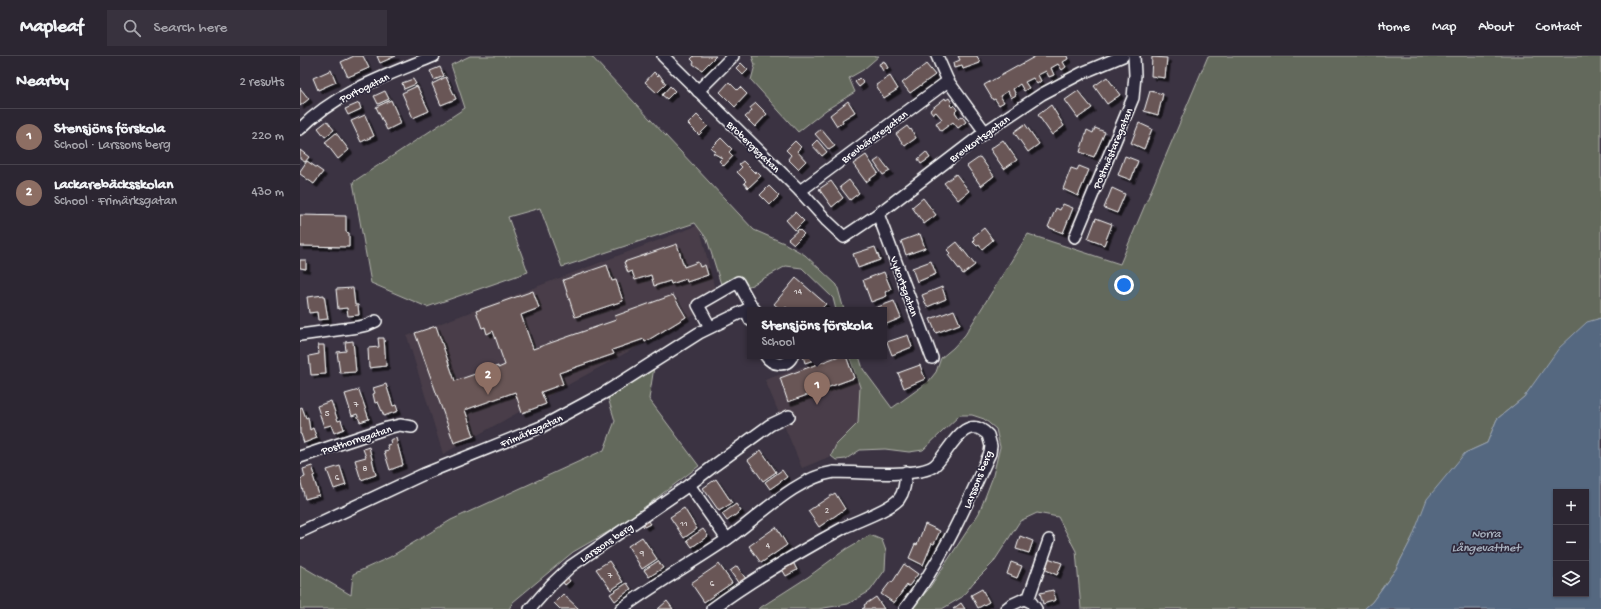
<!DOCTYPE html>
<meta charset="utf-8">
<style>
:root{--surface:#2c2632;--page:#38323e;--text:#f1f3f6;--muted:#a6a5ac;--line:#48434d;--accent:#1a73e8}
body{margin:0;font-family:"Gochi Hand",sans-serif;background:var(--page);color:var(--text)}
.controls{position:absolute;right:12px;bottom:12px;display:grid;overflow:hidden;border-radius:0px;box-shadow:0 1px 3px #0004}
.controls button{width:36px;height:36px;display:grid;place-items:center;padding:0;border:0;border-bottom:1px solid var(--line);background:var(--surface);color:var(--text);font:20px sans-serif}
.you{position:absolute;left:824px;top:229px;width:14px;height:14px;margin:-10px;border:3px solid #fff;border-radius:50%;background:#1a73e8;box-shadow:0 0 0 6px #1a73e833}
.badge{display:grid;place-items:center;width:26px;height:26px;border-radius:50%;background:var(--accent);color:#fff;font-size:13px;font-weight:700}
.pin{position:absolute;translate:-50% -33px;filter:drop-shadow(0 1px 2px #0008)}
.pin::after{content:'';position:absolute;top:21px;width:14px;height:12px;background:inherit;clip-path:polygon(0 0,100% 0,50% 100%)}
.popup{position:absolute;left:447px;top:251px;width:140px;height:52px;box-sizing:border-box;display:grid;place-content:center;border-radius:0px;background:var(--surface);filter:drop-shadow(0 1px 3px #0005);font-size:13px;white-space:nowrap;color:var(--muted)}
.popup b{font-size:15px;color:var(--text)}
.popup::after{content:'';position:absolute;left:50%;top:100%;margin-left:-8px;border:8px solid transparent;border-top-color:var(--surface)}
.list{margin:0;padding:0;list-style:none}
h2{display:flex;justify-content:space-between;align-items:center;height:52px;margin:0;padding:0 16px;font-size:17px}
h2 small{font-size:13px;font-weight:400;color:var(--muted)}
.list li{display:grid;grid-template-columns:26px 1fr auto;gap:12px;align-items:center;box-sizing:border-box;height:56px;padding:0 16px;border-top:1px solid var(--line)}
.list b{display:block;font-size:15px;white-space:nowrap}
.list p{margin:0;font-size:13px;white-space:nowrap;color:var(--muted)}
.list em{font-size:13px;font-style:normal;color:var(--muted)}
.icon{flex:none;width:22px;height:22px;fill:none;stroke:currentColor;stroke-width:2;stroke-linecap:round;stroke-linejoin:round}
.map{position:relative;flex:none;width:1301px;height:553px;overflow:hidden}
header{display:flex;align-items:center;gap:24px;box-sizing:border-box;height:56px;padding:0 20px;background:var(--surface);border-bottom:1px solid var(--line)}
header strong{font-size:19px}
nav{display:flex;gap:22px;margin-inline-start:auto;font-size:14px}
.search{width:280px;height:36px;background:var(--page);display:flex;align-items:center;gap:10px;box-sizing:border-box;padding:0 14px;border-radius:0px;color:var(--muted);font-size:15px}
main{display:flex}
aside{flex:1;background:var(--surface)}
.map>svg:first-child{display:block}
.built{fill:#493e48}
.green{fill:#64695b;stroke:#b2b4ad}
.water{fill:#556780;stroke:#99a4b3;fill-rule:evenodd}
.building{fill:#695757;stroke:#fff;filter:url(#shadow)}
.lines{fill:none;stroke-linecap:round;stroke-linejoin:round}
.minor-casing{stroke:#fff;stroke-width:14}
.minor{stroke:#2f2a3d;stroke-width:11}
.labels{text-anchor:middle;stroke-width:3.5;stroke-linejoin:round;paint-order:stroke}
.number-label{font-size:9px;fill:#dad5d5}
.street-label{font-size:11px;fill:#fff;stroke:#2f2a3d}
.water-label{font-size:12px;font-style:italic;fill:#aab3c0;stroke:#2f2a3d}
</style>
<header>
<strong>Mapleaf</strong>
<div class="search"><svg class="icon" aria-label="search" viewBox="0 0 24 24"><circle cx="10" cy="10" r="6"/><path d="M15 15l6 6"/></svg>Search here</div>
<nav><a>Home</a><a>Map</a><a>About</a><a>Contact</a></nav>
</header>
<main>
<aside>
<h2>Nearby<small>2 results</small></h2>
<ul class="list">
<li><span class="badge" style="background:#8d6e63">1</span><div><b>Stensjöns förskola</b><p>School · Larssons berg</p></div><em>220 m</em></li>
<li><span class="badge" style="background:#8d6e63">2</span><div><b>Lackarebäcksskolan</b><p>School · Frimärksgatan</p></div><em>430 m</em></li>
</ul>
</aside>
<div class="map">
<svg width="1301" height="553" viewBox="0 0 1301 553">
<defs>
<filter id="shadow"><feDropShadow dx="3.5" dy="3.5" stdDeviation="0" flood-color="#0009"/></filter>
</defs>
<rect width="100%" height="100%" fill="#3b3342"/>
<filter id="ink" filterUnits="userSpaceOnUse"><feTurbulence type="fractalNoise" baseFrequency=".025" numOctaves="2"/><feDisplacementMap in="SourceGraphic" scale="8" xChannelSelector="R" yChannelSelector="G"/><feConvolveMatrix kernelMatrix="1 2 1 2 8 2 1 2 1" color-interpolation-filters="sRGB"/></filter>
<g filter="url(#ink)">
<g class="built">
<path d="M399,169L418,246L143,398L107,280Z"/>
<path d="M532,300H549L560,331L558,367L536,389L531,400L502,412L465,324Z"/>
</g>
<g class="green">
<path d="M170,0H291L454,174L484,187L505,199L537,229L544,254H536L533,242L502,212L486,210L452,229L424,238L407,183L395,167L262,211L240,152L208,161L228,216L127,251L71,227L53,126L165,52L151,9Z"/>
<path d="M452,0H579L563,14L549,22L555,36L526,54L498,76L451,24L455,9Z"/>
<path d="M908,0H1301V262L1297,263L1239,322L1224,341L1197,363L1187,387L1165,397L1112,482L1096,513L1072,546L1064,553H781L776,495L758,461L737,457L720,465L693,507L673,527L662,541L642,553H610L628,534L679,457L692,423L700,391L696,373L684,363L672,359H660L623,394L609,396L585,393L560,394L546,403L536,404L531,400L536,389L558,367L560,331L549,300H559L563,313L592,352L628,326L636,316L641,302L653,292L665,279L728,178L820,208Z"/>
<path d="M354,311L349,343L399,410L322,468L273,496L213,546L209,553H0V509L51,539L53,518L90,501L151,464L304,394L315,365L308,342Z"/>
<path d="M570,479L582,484L586,495L585,514L570,535L548,548L518,553H458L508,521L546,493Z"/>
</g>
<path class="water" d="M1301,262V553H1064L1072,546L1096,513L1112,482L1127,443L1165,397L1187,387L1197,363L1224,341L1259,292L1287,266ZM1256,436H1286V538H1256Z"/>
<g class="building">
<path d="M54,0H63L69,12L48,21L41,6Z"/>
<path d="M77,0H96L80,7Z"/>
<path d="M394,0H416L402,14L393,8L394,6L391,3Z"/>
<path d="M658,0H677L680,7L663,13L662,10L654,12L653,7L660,4Z"/>
<path d="M736,0H767L768,3L763,6L766,11L762,14L758,8L751,12L754,19L749,21L746,15L738,19L741,25L737,28L733,22L725,26L729,32L724,35L720,28L713,33L716,39L711,42L708,35L700,40L704,46L699,49L695,43L693,44L684,29Z"/>
<path d="M852,1L867,2L865,22L851,20Z"/>
<path d="M584,5L588,12L583,15L579,8Z"/>
<path d="M441,7L448,14L443,19L436,12Z"/>
<path d="M626,8L635,19L610,37L602,27Z"/>
<path d="M140,11L144,20L134,24L130,15Z"/>
<path d="M31,14L36,26L18,34L13,22Z"/>
<path d="M354,16L358,20L359,18L366,28L357,37L345,26Z"/>
<path d="M590,20L598,33L584,42L576,29Z"/>
<path d="M146,21L156,43L141,49L132,28Z"/>
<path d="M807,21L820,39L807,48L794,30Z"/>
<path d="M559,22L564,27L559,31L555,26Z"/>
<path d="M113,23L116,28L104,33L102,27Z"/>
<path d="M429,26L437,34L440,31L447,38L435,51L420,36Z"/>
<path d="M117,30L129,55L113,62L102,37Z"/>
<path d="M370,30L375,35L367,43L362,39Z"/>
<path d="M0,32L9,43L0,50Z"/>
<path d="M85,35L89,43L78,48L74,40Z"/>
<path d="M778,35L792,52L778,62L765,44Z"/>
<path d="M850,35L863,38L858,59L844,55Z"/>
<path d="M645,42L646,44L649,42L652,47L650,49L652,51L654,49L657,54L655,56L659,62L662,60L666,66L658,72L653,66L641,75L636,67L642,63L636,56L633,58L630,54Z"/>
<path d="M91,44L101,67L87,74L76,51Z"/>
<path d="M548,45L555,56L542,64L543,66L537,70L530,59Z"/>
<path d="M59,47L61,53L48,59L45,53Z"/>
<path d="M456,47L467,58L455,71L445,61L452,55L450,52Z"/>
<path d="M751,49L764,70L752,79L738,59Z"/>
<path d="M65,59L74,80L61,86L51,65Z"/>
<path d="M397,59L408,70L399,79L388,68Z"/>
<path d="M27,65L34,74L25,81L18,72Z"/>
<path d="M839,67L852,73L844,93L831,87Z"/>
<path d="M725,68L739,88L728,96L714,76Z"/>
<path d="M607,70L610,74L611,73L616,82L605,90L596,78Z"/>
<path d="M795,72L805,76L794,101L780,96L787,74L793,77Z"/>
<path d="M521,73L535,90L529,94L515,78Z"/>
<path d="M36,77L49,94L38,103L25,86Z"/>
<path d="M421,82L432,93L429,96L433,100L424,110L419,105L422,102L413,97L415,95L411,92Z"/>
<path d="M517,84L527,96L522,100L512,89Z"/>
<path d="M703,84L717,104L704,113L690,93Z"/>
<path d="M495,85L501,91L497,95L506,105L498,113L488,103L491,99L486,94Z"/>
<path d="M0,94L9,101L5,106L0,103Z"/>
<path d="M626,96L630,102L621,108L618,103Z"/>
<path d="M566,99L578,117L566,126L553,108Z"/>
<path d="M825,100L838,105L831,124L818,119Z"/>
<path d="M680,101L694,120L681,130L667,110Z"/>
<path d="M580,102L590,115L583,119L574,106Z"/>
<path d="M7,105L23,116L14,128L0,118V115Z"/>
<path d="M443,105L455,117L456,115L461,120L448,132L444,127L446,125L437,116L442,111L439,108Z"/>
<path d="M779,110L789,114L778,140L763,133L771,112L777,114Z"/>
<path d="M656,118L669,135L658,144L644,127Z"/>
<path d="M549,124L559,137L550,144L540,131Z"/>
<path d="M531,125L543,142L532,151L519,133Z"/>
<path d="M469,130L479,140L470,149L460,139Z"/>
<path d="M812,132L825,138L817,157L804,152Z"/>
<path d="M623,142L636,159L624,168L612,151Z"/>
<path d="M763,148L773,152L763,177L748,171L756,152L760,154Z"/>
<path d="M495,156L504,165L495,174L486,164Z"/>
<path d="M0,159L46,160V176L49,177V191L0,190Z"/>
<path d="M796,162L812,168L804,189L788,183Z"/>
<path d="M684,172L693,184L682,193L679,189L677,190L673,186L675,184L673,181Z"/>
<path d="M499,173L504,178L494,188L488,183Z"/>
<path d="M620,178L625,192L606,199L601,185Z"/>
<path d="M657,186L675,209L663,218L648,199L650,197L647,194Z"/>
<path d="M377,188L384,211L398,206L400,211L405,209L408,219L387,226L386,223L371,228L370,225L354,230L351,219L335,224L332,215L328,217L324,206Z"/>
<path d="M575,191L580,204L558,212L553,198Z"/>
<path d="M0,204H6V213L0,212Z"/>
<path d="M631,205L636,218L617,226L612,212Z"/>
<path d="M307,209L312,225L316,224L323,245L275,261L263,224Z"/>
<path d="M584,216L591,233L585,236L587,240L571,246L563,224Z"/>
<path d="M496,222L526,248L520,254H489L486,251L484,254H481L474,248Z"/>
<path d="M642,231L646,243L627,251L622,239Z"/>
<path d="M53,232L55,249H58L59,259L48,260L47,252L38,253L36,233Z"/>
<path d="M233,235L239,252L221,259L233,293L316,264L315,260L373,239L386,261L345,286L344,283L312,294L314,298L259,317L263,328L241,336L246,348L222,357L215,336L165,354L174,380L154,387L115,277L136,270L155,325L198,310V312L205,309L193,275L187,278L185,271L182,272L176,255Z"/>
<path d="M24,239L28,263L18,264L17,256L9,257L7,241Z"/>
<path d="M594,245L601,262L584,269V254H575V252Z"/>
<path d="M654,254L660,268L636,277L630,263Z"/>
<path d="M608,279L612,291L592,299L587,286Z"/>
<path d="M78,282H84L86,310L69,312L68,292L79,291Z"/>
<path d="M53,285L56,316L40,317L37,296L46,295L45,286Z"/>
<path d="M18,289H24L26,318L11,319L9,300L19,298Z"/>
<path d="M503,300H512L514,304L505,307Z"/>
<path d="M539,300H546L554,322L488,346L480,322Z"/>
<path d="M620,309L625,323L604,332L598,317Z"/>
<path d="M86,328L93,350L96,349L98,355L84,360L78,346L75,347L73,338L75,337L73,332Z"/>
<path d="M59,334L69,363L60,366L57,358L52,360L45,338Z"/>
<path d="M31,345L38,365L41,364L44,373L34,377L31,369L24,371L17,350Z"/>
<path d="M2,351L6,362L8,361L10,374L13,372L17,382L4,387L1,378H0V352Z"/>
<path d="M96,382L103,409L90,414L84,395L89,394L87,389L91,388L90,384Z"/>
<path d="M69,391L76,419L61,424L55,404L66,401L63,393Z"/>
<path d="M461,394L476,416L463,425L448,404Z"/>
<path d="M12,410L15,419L13,420L19,439L5,443L0,423L5,421L3,413Z"/>
<path d="M40,410L46,429L34,433L27,414Z"/>
<path d="M482,414L487,421L470,433L465,426Z"/>
<path d="M416,423L432,447L419,455L403,432Z"/>
<path d="M535,437L545,453L519,471L508,455Z"/>
<path d="M436,448L441,455L427,465L422,458Z"/>
<path d="M384,452L397,473L384,482L370,461Z"/>
<path d="M347,464L350,468L344,471L342,468Z"/>
<path d="M625,468L640,475L634,488L632,487L623,509L609,502L615,488L617,489Z"/>
<path d="M476,471L487,489L461,507L449,490Z"/>
<path d="M403,473L408,480L392,491L387,484Z"/>
<path d="M720,480L733,485L729,497L716,493Z"/>
<path d="M342,481L357,503L342,513L328,490Z"/>
<path d="M748,502L762,507L757,519L744,513Z"/>
<path d="M309,505L323,526L311,534L296,513Z"/>
<path d="M358,505L363,512L349,521L344,514Z"/>
<path d="M493,506L497,514L486,520L482,513Z"/>
<path d="M711,506L722,510L717,522L707,518Z"/>
<path d="M419,508L432,527L404,546L391,527Z"/>
<path d="M604,508L618,518L609,530L607,529L594,547L581,538L591,525L592,527Z"/>
<path d="M437,510L446,523L439,528L430,515Z"/>
<path d="M267,521L270,525L265,529L262,525Z"/>
<path d="M327,527L331,533L315,545L310,538Z"/>
<path d="M682,533L689,546L678,552L671,539Z"/>
<path d="M753,534L756,544L743,548L740,537Z"/>
<path d="M263,538L279,553H260L254,547Z"/>
<path d="M576,541L584,553H562L565,551L564,549Z"/>
<path d="M367,545L373,553H358Z"/>
<path d="M661,547L665,553H653Z"/>
</g>
<g class="lines">
<defs>
<g id="minor">
<path d="M363,0L500,135L527,165L544,181L578,158L685,76L742,38L782,17L823,0"/>
<path d="M637,0L648,25L685,76"/>
<path d="M398,35L433,0"/>
<path d="M0,73C36,36 88,19 134,0"/>
<path d="M500,135L648,25"/>
<path d="M578,158L632,302"/>
<path d="M775,181L833,42L835,19L834,0"/>
<path d="M446,254L450,264"/>
<path d="M410,271L398,249L438,226L452,251L455,254"/>
<path d="M0,279L58,271L67,269L76,265"/>
<path d="M466,300C472,309 487,312 492,300"/>
<path d="M0,401L87,372L100,369L112,371"/>
<path d="M389,429L427,483"/>
<path d="M0,476L124,418L241,371L306,336L399,277L452,251"/>
<path d="M728,544L749,484"/>
<path d="M230,553L251,529L271,510L389,429L415,409L470,369L489,360"/>
<path d="M321,553C355,528 392,507 426,484C459,461 495,422 534,416C556,416 617,422 634,410C648,399 664,354 688,379L691,390L690,397C665,452 642,505 605,553"/>
<path d="M412,553C454,522 499,496 545,471C559,464 589,454 599,443C605,435 605,426 606,416"/>
<path d="M706,553L711,549L724,543L731,546L736,553"/>
</g>
</defs>
<use href="#minor" class="minor-casing"/>
<use href="#minor" class="minor"/>
</g>
</g>
<g class="labels">
<g class="number-label">
<text x="498" y="238">14</text>
<text x="56" y="351">7</text>
<text x="27" y="360">5</text>
<text x="65" y="415">8</text>
<text x="37" y="424">6</text>
<text x="527" y="457">2</text>
<text x="384" y="470">11</text>
<text x="468" y="492">4</text>
<text x="342" y="500">9</text>
<text x="310" y="522">7</text>
<text x="412" y="530">6</text>
</g>
<g class="street-label">
<text transform="translate(64 31) rotate(-26)" y="4">Portogatan</text>
<text transform="translate(574 80) rotate(-37)" y="4">Brevbäraregatan</text>
<text transform="translate(679 82) rotate(-36)" y="4">Brevkortsgatan</text>
<text transform="translate(454 90) rotate(44)" y="4">Brobergsgatan</text>
<text transform="translate(812 92) rotate(-67)" y="4">Postmästaregatan</text>
<text transform="translate(605 230) rotate(70)" y="4">Vykortsgatan</text>
<text transform="translate(231 374) rotate(-24)" y="4">Frimärksgatan</text>
<text transform="translate(56 383) rotate(-18)" y="4">Posthornsgatan</text>
<text transform="translate(677 423) rotate(-68)" y="4">Larssons berg</text>
<text transform="translate(306 486) rotate(-34)" y="4">Larssons berg</text>
</g>
<g class="water-label">
<text x="1186" y="481">Norra<tspan x="1186" dy="14">Långevattnet</tspan></text>
</g>
</g>
</svg>
<div class="controls">
<button>+</button>
<button>−</button>
<button><svg class="icon" aria-label="layers" viewBox="0 0 24 24"><path d="M12 4l9 5-9 5-9-5zM3 14l9 5 9-5"/></svg></button>
</div>
<div class="you"></div>
<div class="pin badge" style="left:517px;top:349px;background:#8d6e63">1</div>
<div class="popup"><b>Stensjöns förskola</b>School</div>
<div class="pin badge" style="left:188px;top:339px;background:#8d6e63">2</div>
</div>
</main>
